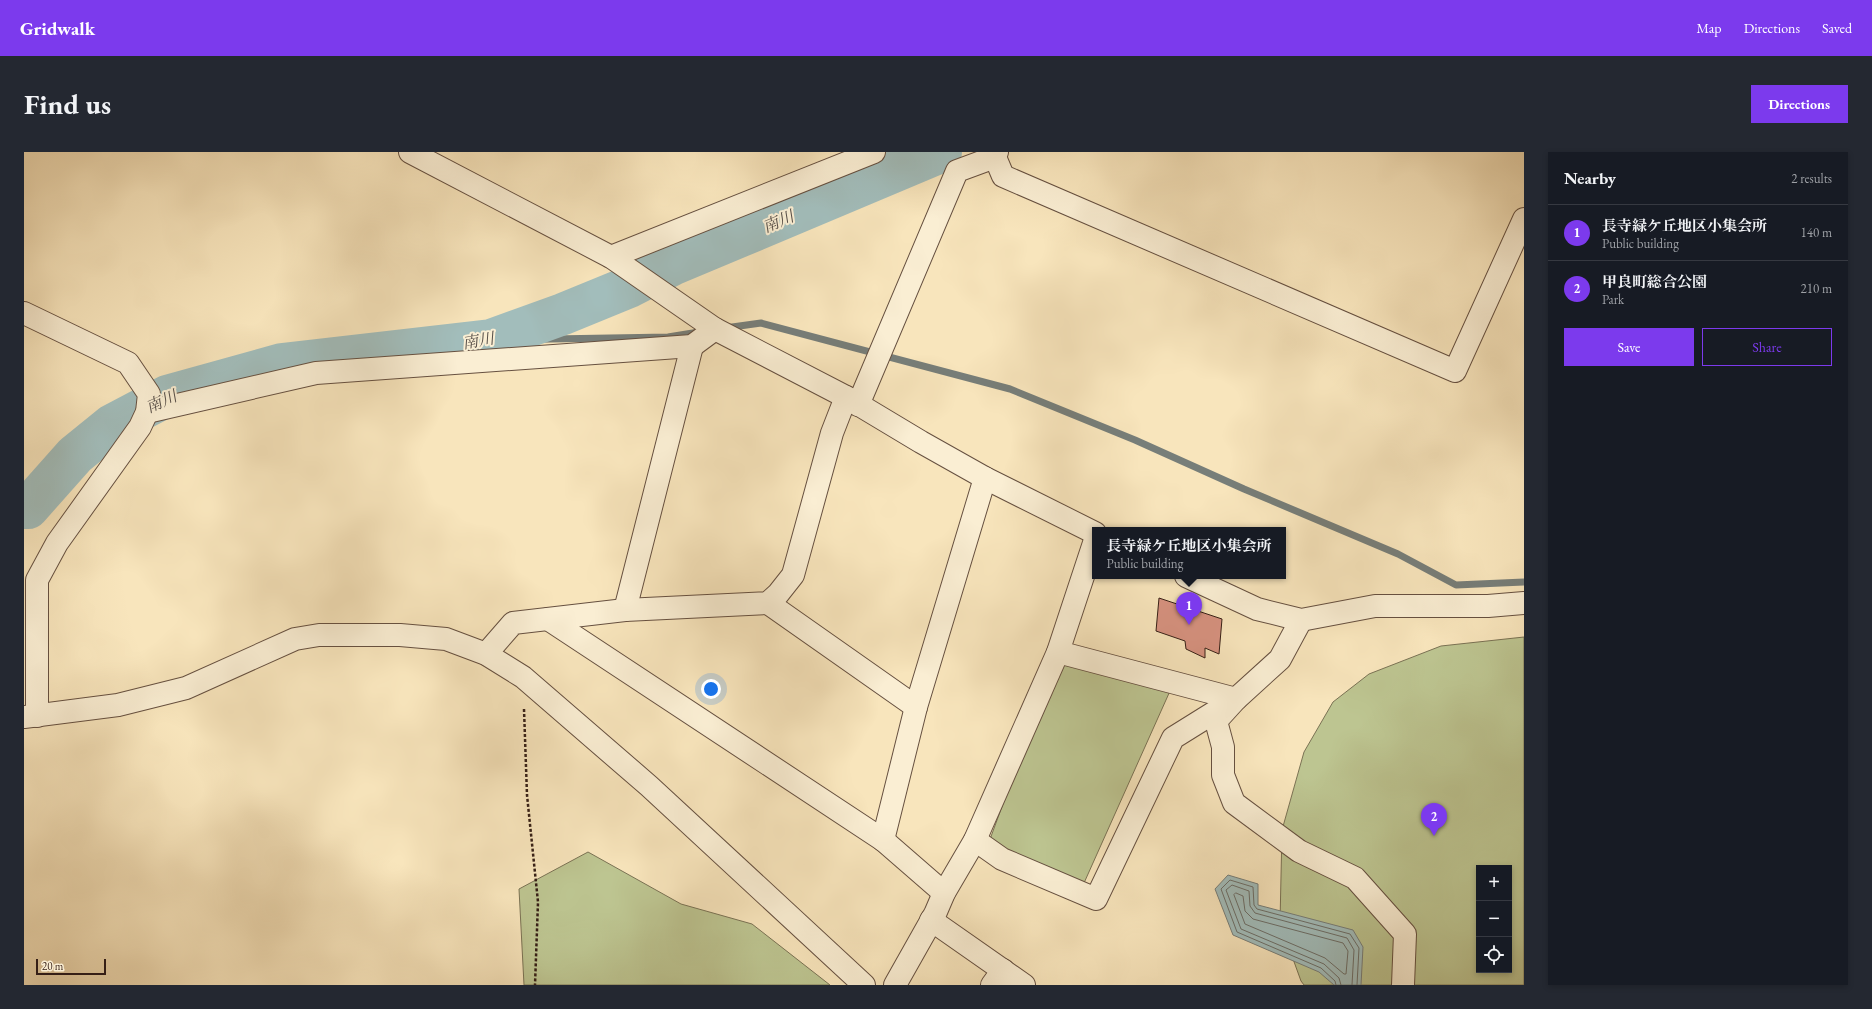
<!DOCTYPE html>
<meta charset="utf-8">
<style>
:root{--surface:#171b24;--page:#242831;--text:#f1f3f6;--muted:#9ea1a6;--line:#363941;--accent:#7c3aed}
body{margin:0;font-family:"EB Garamond","Noto Serif JP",serif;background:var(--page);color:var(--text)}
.controls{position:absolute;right:12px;bottom:12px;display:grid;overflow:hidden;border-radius:0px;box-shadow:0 2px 6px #0003}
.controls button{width:36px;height:36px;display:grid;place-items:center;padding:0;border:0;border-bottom:1px solid var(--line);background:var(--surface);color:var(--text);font:20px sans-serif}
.scale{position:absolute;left:12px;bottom:10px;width:70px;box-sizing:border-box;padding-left:4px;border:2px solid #361f16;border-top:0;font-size:11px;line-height:14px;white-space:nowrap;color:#361f16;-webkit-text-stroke:3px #faeed3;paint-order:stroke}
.you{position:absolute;left:687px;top:537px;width:14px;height:14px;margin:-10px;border:3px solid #fff;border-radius:50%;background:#1a73e8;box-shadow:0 0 0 6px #1a73e833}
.badge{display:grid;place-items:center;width:26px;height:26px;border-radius:50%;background:var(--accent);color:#fff;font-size:13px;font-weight:700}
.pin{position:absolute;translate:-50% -33px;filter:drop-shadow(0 1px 2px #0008)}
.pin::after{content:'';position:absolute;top:21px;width:14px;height:12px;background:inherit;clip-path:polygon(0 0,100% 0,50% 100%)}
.popup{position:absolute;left:1068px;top:375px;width:194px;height:52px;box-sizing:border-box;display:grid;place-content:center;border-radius:0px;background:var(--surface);filter:drop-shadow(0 1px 3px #0005);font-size:13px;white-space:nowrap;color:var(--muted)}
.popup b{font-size:15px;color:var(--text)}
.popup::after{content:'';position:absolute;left:50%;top:100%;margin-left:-8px;border:8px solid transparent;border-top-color:var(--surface)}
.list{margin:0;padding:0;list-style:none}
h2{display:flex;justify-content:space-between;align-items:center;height:52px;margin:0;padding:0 16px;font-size:17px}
h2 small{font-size:13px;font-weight:400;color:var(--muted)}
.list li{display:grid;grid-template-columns:26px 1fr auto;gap:12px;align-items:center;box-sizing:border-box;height:56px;padding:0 16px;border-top:1px solid var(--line)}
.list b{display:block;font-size:15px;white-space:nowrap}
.list p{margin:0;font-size:13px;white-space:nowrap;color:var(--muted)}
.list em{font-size:13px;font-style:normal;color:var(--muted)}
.actions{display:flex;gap:8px;padding:12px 16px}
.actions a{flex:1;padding:9px 0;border:1px solid var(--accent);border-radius:0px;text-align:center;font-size:14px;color:var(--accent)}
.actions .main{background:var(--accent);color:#fff}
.icon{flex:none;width:22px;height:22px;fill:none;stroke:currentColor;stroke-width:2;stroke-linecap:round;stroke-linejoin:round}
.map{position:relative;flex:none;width:1500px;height:833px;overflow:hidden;border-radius:0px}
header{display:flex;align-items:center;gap:24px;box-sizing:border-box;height:56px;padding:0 20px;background:var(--accent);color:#fff}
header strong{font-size:19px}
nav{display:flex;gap:22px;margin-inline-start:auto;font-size:14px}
.intro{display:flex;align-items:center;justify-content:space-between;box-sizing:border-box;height:96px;padding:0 24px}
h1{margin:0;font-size:28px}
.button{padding:10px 18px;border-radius:0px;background:var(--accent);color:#fff;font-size:14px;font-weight:700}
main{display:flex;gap:24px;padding:0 24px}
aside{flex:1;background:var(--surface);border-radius:0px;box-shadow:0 2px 6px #0003}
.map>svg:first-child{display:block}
.green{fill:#bdc591;stroke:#7a7254;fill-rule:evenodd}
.water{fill:#a2bdbb;stroke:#777e79}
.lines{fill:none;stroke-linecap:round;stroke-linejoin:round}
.shore{stroke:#6c6e68;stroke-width:1}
.stream{stroke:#777e79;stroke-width:7}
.river{stroke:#a2bdbb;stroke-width:42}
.building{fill:#d79280;stroke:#361f16}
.minor-casing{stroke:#665040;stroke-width:24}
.path{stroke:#361f16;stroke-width:2.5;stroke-dasharray:3 2;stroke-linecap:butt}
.minor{stroke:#faeed3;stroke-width:22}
.labels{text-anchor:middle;stroke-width:4;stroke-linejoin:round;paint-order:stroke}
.water-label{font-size:16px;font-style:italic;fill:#564e48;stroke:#faeed3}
</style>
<header>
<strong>Gridwalk</strong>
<nav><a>Map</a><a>Directions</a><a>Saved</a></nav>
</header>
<div class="intro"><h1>Find us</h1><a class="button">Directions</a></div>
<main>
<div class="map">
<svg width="1500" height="833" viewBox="0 0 1500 833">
<rect width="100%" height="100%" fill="#f8e5bc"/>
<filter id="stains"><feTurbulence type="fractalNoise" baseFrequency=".005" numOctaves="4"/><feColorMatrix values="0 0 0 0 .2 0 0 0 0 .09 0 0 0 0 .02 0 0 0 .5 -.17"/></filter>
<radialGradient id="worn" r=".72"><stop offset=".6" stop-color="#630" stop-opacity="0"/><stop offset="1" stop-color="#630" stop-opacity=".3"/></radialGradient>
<g class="green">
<path d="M1500,485V833H1280L1277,829L1256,771L1258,678L1280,600L1309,550L1345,522L1417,494ZM1455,716H1485V818H1455Z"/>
<path d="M1031,510L1146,539L1060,731L965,690Z"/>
<path d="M564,700L657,752L728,772L806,833H500L495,737Z"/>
</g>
<path class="water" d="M1204,723L1234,732V753L1329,778L1339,795L1337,833H1310L1295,820L1209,783L1191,737Z"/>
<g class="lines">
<g class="shore">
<path d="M1212,741L1219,744L1221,759L1229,767L1319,791L1324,799L1322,822H1320L1301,806L1221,772L1210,743Z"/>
<path d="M1312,833L1311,829L1297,816L1213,780L1197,737L1206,728L1229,735L1230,753L1233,757L1326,782L1335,796L1333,833"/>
<path d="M1317,833L1315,826L1300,812L1217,777L1202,738L1208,733L1225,739L1226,754L1231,761L1323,786L1330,798L1328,833"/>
</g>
<g class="stream">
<path d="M701,176L737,171L986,237L1111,288L1220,337L1374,402L1432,433L1500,430"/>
<path d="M467,188L644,185L675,180"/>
</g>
<path class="river" d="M0,356H4L51,303L88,273L143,244L258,212L467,188L539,162L605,135L648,113L917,0"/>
</g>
<path class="building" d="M1135,446L1198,467L1195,502L1181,496V506L1162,497L1161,489L1132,479Z"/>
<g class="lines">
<defs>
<g id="minor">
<path d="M386,0L587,105L691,177L822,245L897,290L961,326L1071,381"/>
<path d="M971,5L979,24L1431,219L1500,67"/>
<path d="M587,105L850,0"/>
<path d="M0,161L104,211L125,242L123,260L116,275L33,391L13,428V564"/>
<path d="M834,253L933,19L971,5L973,0"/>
<path d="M123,260L292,221L668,194L691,177"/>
<path d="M1162,424L1233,457L1277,468L1351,454H1464L1500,451"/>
<path d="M744,451L892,555"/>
<path d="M601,458L668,194"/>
<path d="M524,467L859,688L920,741"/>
<path d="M1277,468L1256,507L1212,547L1192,569L1199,595V623L1210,651L1275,699L1331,726L1381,782L1379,833"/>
<path d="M1034,500L1212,547"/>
<path d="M462,502L489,471L601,458L744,451L754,442L769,423L808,281L822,245"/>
<path d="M0,565L94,553L162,536L271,487L295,483H376L422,487L462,502L499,525L625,634L840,833"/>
<path d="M859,688L892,555L961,326"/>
<path d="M951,688L978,707L1072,747L1149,586L1202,553"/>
<path d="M907,768L1000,833"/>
<path d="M871,833L911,762L920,741L951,688L1034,500L1071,388"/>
<path d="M968,833L979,818"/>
</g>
</defs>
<use href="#minor" class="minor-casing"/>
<path class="path" d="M500,557L503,643L514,750L511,833"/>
<use href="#minor" class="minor"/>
</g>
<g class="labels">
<g class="water-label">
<text transform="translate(754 69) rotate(-23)" y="6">南川</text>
<text transform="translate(454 188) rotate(-10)" y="6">南川</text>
<text transform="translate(137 249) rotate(-24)" y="6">南川</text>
</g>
</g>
<rect width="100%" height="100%" filter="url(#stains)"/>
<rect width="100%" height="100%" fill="url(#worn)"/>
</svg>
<div class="controls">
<button>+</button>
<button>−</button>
<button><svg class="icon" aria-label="locate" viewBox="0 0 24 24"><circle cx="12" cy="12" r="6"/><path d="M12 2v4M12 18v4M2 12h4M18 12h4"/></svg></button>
</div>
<div class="scale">20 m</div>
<div class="you"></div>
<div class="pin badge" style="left:1165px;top:473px">1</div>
<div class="popup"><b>長寺緑ケ丘地区小集会所</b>Public building</div>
<div class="pin badge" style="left:1410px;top:684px">2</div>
</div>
<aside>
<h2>Nearby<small>2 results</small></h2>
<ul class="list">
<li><span class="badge">1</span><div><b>長寺緑ケ丘地区小集会所</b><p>Public building</p></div><em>140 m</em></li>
<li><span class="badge">2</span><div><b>甲良町総合公園</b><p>Park</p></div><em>210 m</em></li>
</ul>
<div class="actions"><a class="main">Save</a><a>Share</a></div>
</aside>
</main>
